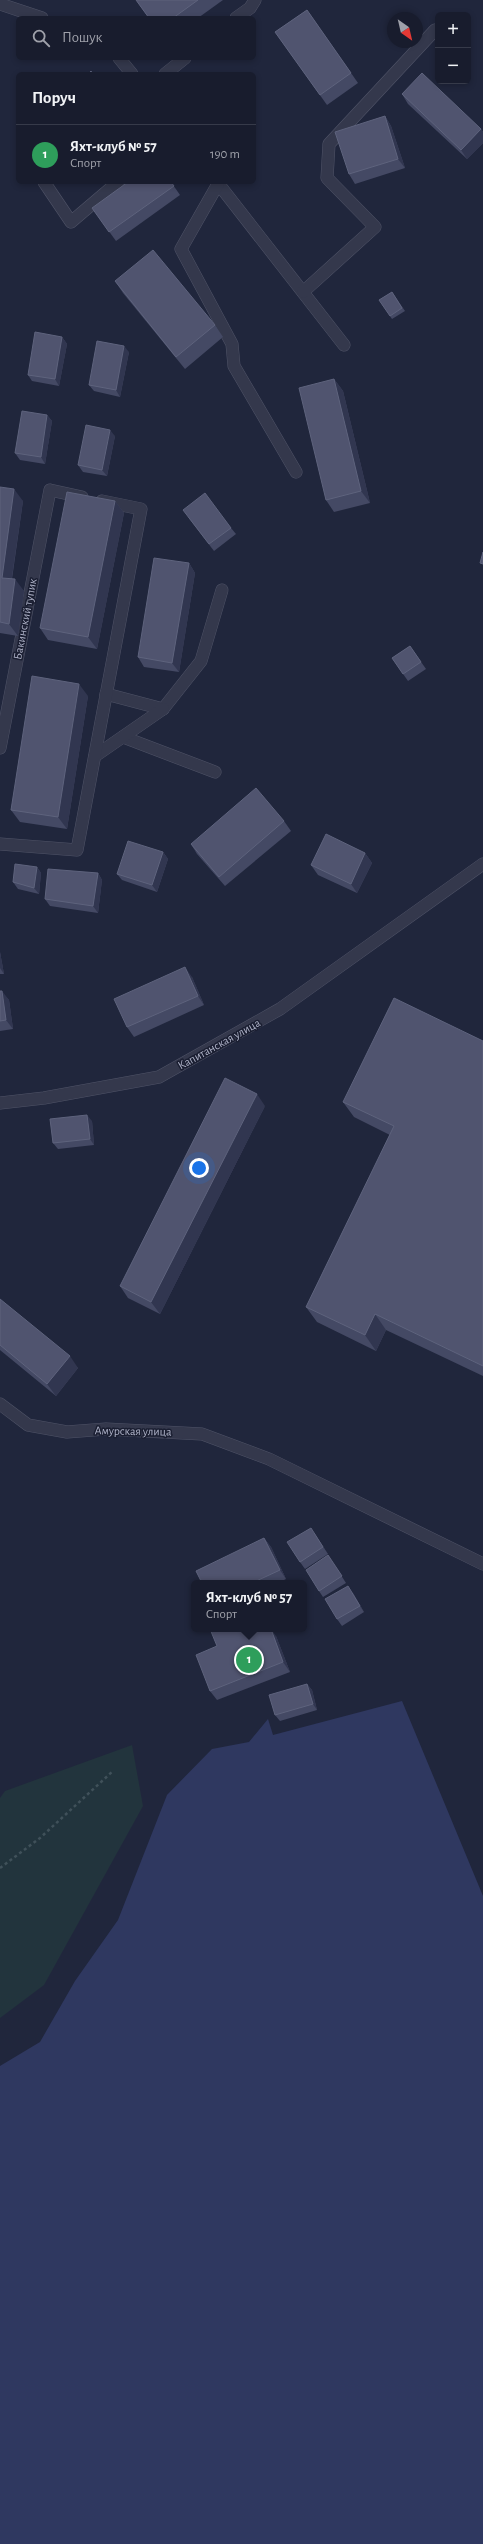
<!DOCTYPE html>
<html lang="uk">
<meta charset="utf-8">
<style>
:root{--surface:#181c2d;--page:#212535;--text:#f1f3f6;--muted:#9fa1aa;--line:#363a49;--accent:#b45309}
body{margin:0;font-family:"Alegreya Sans",sans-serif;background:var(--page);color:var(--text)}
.controls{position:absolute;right:12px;top:12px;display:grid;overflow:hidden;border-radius:6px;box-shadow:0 2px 6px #0003}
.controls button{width:36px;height:36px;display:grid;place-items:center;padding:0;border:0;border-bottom:1px solid var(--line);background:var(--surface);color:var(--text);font:20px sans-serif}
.compass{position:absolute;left:387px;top:12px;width:36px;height:36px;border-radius:50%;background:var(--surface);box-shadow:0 2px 6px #0003;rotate:146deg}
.you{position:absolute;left:199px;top:1168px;width:14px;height:14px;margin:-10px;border:3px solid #fff;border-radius:50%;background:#1a73e8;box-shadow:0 0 0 6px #1a73e833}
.badge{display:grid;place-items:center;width:26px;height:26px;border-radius:50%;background:var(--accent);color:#fff;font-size:13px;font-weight:700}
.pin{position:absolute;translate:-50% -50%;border:2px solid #fff;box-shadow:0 1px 4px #0006}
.popup{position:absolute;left:191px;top:1580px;width:116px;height:52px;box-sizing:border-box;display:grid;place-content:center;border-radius:6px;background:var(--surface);filter:drop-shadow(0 1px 3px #0005);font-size:13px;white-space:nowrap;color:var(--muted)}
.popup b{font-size:15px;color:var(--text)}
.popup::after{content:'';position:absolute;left:50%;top:100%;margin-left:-8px;border:8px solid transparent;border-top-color:var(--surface)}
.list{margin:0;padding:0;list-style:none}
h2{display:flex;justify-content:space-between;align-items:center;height:52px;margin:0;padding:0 16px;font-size:17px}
h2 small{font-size:13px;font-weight:400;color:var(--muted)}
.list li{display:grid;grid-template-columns:26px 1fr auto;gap:12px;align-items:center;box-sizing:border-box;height:60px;padding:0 16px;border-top:1px solid var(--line)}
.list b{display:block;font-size:15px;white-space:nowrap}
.list p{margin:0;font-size:13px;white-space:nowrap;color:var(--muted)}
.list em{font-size:13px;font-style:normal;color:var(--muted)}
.icon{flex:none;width:22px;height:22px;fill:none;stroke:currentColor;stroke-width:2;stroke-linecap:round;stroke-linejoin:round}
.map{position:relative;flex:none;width:483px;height:2544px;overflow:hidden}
.search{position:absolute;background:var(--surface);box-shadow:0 2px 6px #0003;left:16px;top:16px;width:240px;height:44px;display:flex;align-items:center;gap:10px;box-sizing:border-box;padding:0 14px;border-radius:6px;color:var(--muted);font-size:15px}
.panel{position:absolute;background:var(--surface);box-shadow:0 2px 6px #0003;left:16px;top:72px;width:240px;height:112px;border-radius:6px}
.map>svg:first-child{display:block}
.green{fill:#22343d}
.water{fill:#2f3860}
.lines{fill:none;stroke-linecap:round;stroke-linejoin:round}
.minor-casing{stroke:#4f5367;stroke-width:13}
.path{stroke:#40515a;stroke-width:2.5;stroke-dasharray:3 3;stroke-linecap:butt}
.minor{stroke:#34384c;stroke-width:12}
.wall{fill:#444964}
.shaded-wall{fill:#313650}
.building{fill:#50546f;stroke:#5e637d}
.labels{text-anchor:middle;stroke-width:3;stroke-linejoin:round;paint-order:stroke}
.street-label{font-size:12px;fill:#afb3c8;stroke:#1a1e31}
</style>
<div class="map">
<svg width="483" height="2544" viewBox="0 0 483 2544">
<rect width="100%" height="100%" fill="#20263c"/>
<path class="green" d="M132,1745L143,1806L44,1985L0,2018V1798L5,1791Z"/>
<path class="water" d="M402,1701L483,1896V2544H0V2066L40,2042L75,1981L118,1920L167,1795L212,1749L249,1742L268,1719L273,1735Z"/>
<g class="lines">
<defs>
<g id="minor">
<path d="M0,4L42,18"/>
<path d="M236,18L250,8L255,0"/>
<path d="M119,58L132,74"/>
<path d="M165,74L185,58"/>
<path d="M44,182L71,222L118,182"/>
<path d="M217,182L344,345"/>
<path d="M218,184L181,249L232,344L234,366L296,472"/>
<path d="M303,292L375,227L327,178L329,144L435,30"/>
<path d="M106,694L163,709L201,661L222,590"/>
<path d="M123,737L215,772"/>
<path d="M0,748L50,490L82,497"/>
<path d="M95,756L163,709"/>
<path d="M0,844L77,850L141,509L102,501"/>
<path d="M0,1103L44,1098L159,1077L280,1009L483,864"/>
<path d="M0,1404L28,1425L67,1432L106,1429L202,1434L269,1459L483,1564"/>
</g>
</defs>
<use href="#minor" class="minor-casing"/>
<path class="path" d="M0,1868L40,1838L113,1771"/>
<use href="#minor" class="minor"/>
</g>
<g class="wall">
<path d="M136,0H223L198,18H149Z"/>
<path d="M307,10L358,83L327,105L275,32Z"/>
<path d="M402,94L481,129L483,132V143L467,159L408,104Z"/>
<path d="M385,116L391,126L405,168L355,184L349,174Z"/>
<path d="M171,182L180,195L116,241L92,208Z"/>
<path d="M115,281L215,325L223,337L185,369L123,293Z"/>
<path d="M392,292L405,311L392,319L379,300Z"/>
<path d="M62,337L67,344L59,386L32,381L28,375Z"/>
<path d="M129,352L120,397L94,391L89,385Z"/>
<path d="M334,379L343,391L370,503L334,512L326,500Z"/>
<path d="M47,415L52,421L45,464L20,460L15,453Z"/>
<path d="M115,436L107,476L83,472L78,465Z"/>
<path d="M0,487L23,501L12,579L24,591L18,636L0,633Z"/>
<path d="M115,501L124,513L97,649L48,640L40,628Z"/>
<path d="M188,517L231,528L236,534L214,551Z"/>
<path d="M189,563L195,573L179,672L144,667L138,657Z"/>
<path d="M410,646L426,669L408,681L392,658Z"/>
<path d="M88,696L67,829L20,822L11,810Z"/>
<path d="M284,821L291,831L225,886L197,854L191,844Z"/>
<path d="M163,852L168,859L157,892L122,880L117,874Z"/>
<path d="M365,853L372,863L357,893L318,875L311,865Z"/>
<path d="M37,867L41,873L39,894L18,889L13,882Z"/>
<path d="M98,873L102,880L98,913L50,906L45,899Z"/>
<path d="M0,952L4,974H0Z"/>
<path d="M192,977L204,1005L134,1037L127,1027Z"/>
<path d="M0,991L9,1000L13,1029L0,1031Z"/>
<path d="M483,1041V1376L386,1330L376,1351L317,1322L306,1307L390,1135L354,1117L343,1102Z"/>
<path d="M265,1106L160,1314L128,1298L120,1286Z"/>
<path d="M92,1121L94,1145L58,1149L53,1143Z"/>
<path d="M0,1299L78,1368L56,1396L0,1350Z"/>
<path d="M315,1534L328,1554L305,1569L300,1562Z"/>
<path d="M264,1538L271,1547L286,1579L278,1583H202Z"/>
<path d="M328,1555L346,1583L323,1597L319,1591Z"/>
<path d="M353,1593L364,1612L342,1626L337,1619Z"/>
<path d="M251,1633L276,1636L290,1672L217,1700L210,1691Z"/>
<path d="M307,1684L312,1690L317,1710L280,1721L275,1715Z"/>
</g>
<g class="shaded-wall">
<path d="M385,116L391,126L405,168L398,159Z"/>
<path d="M481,129L483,132V143L467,159L461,150Z"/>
<path d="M62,337L67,344L59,386L55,379Z"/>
<path d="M124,346L129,352L120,397L116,390Z"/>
<path d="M334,379L343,391L370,503L361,491Z"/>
<path d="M47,415L52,421L45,464L41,457Z"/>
<path d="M110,430L115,436L107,476L102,470Z"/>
<path d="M14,489L23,501L10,590L2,578Z"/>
<path d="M115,501L124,513L97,649L88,637Z"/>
<path d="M189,563L195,573L179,672L172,663Z"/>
<path d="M15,579L24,591L18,636L9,624Z"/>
<path d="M79,684L88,696L67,829L58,817Z"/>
<path d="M163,852L168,859L157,892L152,885Z"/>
<path d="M365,853L372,863L357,893L351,884Z"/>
<path d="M37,867L41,873L39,894L34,888Z"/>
<path d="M98,873L102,880L98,913L93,906Z"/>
<path d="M0,952L4,974L0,968Z"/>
<path d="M185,967L192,977L204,1005L198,996Z"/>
<path d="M2,991L9,1000L13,1029L6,1020Z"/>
<path d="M257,1094L265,1106L160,1314L151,1302Z"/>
<path d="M87,1115L92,1121L94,1145L90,1139Z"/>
<path d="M375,1314L386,1330L376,1351L365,1335Z"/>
<path d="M70,1356L78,1368L56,1396L47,1384Z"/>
<path d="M264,1538L271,1547L286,1579L280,1570Z"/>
<path d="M348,1586L353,1593L364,1612L360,1606Z"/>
<path d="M247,1629H249L256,1643L249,1634Z"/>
<path d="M271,1629L276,1636L290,1672L283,1662Z"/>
<path d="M307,1684L312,1690L317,1710L313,1704Z"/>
</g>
<g class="building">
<path d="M136,0H198L173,18H149Z"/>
<path d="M307,10L351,73L320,95L275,32Z"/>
<path d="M91,71L93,74H88Z"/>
<path d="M422,73L481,129L461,150L402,94Z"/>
<path d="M385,116L398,159L349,174L335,132Z"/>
<path d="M128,182H171L174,186L109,232L92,208Z"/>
<path d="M153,250L215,325L176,357L115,281Z"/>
<path d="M392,292L402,308L390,316L379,300Z"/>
<path d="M35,332L62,337L55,379L28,375Z"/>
<path d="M97,341L124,346L116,390L89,385Z"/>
<path d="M334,379L361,491L326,500L299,388Z"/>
<path d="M22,411L47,415L41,457L15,453Z"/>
<path d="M86,425L110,430L102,470L78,465Z"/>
<path d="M0,487L14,489L2,578L15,579L9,624L0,622Z"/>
<path d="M67,492L115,501L88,637L40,628Z"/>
<path d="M205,493L231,528L209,544L183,510Z"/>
<path d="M483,552V564L480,563Z"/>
<path d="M154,558L189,563L172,663L138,657Z"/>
<path d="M410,646L421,662L403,674L392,658Z"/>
<path d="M32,676L79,684L58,817L11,810Z"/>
<path d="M256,788L284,821L219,877L191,844Z"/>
<path d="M326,834L365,853L351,884L311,865Z"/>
<path d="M128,841L163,852L152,885L117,874Z"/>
<path d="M15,864L37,867L34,888L13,882Z"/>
<path d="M48,869L98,873L93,906L45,899Z"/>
<path d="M185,967L198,996L127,1027L114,999Z"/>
<path d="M0,991H2L6,1020L0,1021Z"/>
<path d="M394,998L483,1041V1366L375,1314L365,1335L306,1307L394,1126L343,1102Z"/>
<path d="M225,1078L257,1094L151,1302L120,1286Z"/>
<path d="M87,1115L90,1139L53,1143L50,1119Z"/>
<path d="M0,1299L70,1356L47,1384L0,1345Z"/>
<path d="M311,1528L323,1547L300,1562L287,1542Z"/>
<path d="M264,1538L280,1570L252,1583H202L196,1571Z"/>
<path d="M328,1555L342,1576L319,1591L306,1570Z"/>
<path d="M348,1586L360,1606L337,1619L325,1599Z"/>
<path d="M210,1629H247L249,1634L263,1629H271L283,1662L210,1691L196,1655L217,1646Z"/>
<path d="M307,1684L313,1704L275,1715L269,1695Z"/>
</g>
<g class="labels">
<g class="street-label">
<text transform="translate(25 619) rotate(-79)" y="4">Бакинский тупик</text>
<text transform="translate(219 1044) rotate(-29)" y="4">Капитанская улица</text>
<text transform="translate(133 1431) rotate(1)" y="4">Амурская улица</text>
</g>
</g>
</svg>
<div class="controls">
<button>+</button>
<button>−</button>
</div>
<svg class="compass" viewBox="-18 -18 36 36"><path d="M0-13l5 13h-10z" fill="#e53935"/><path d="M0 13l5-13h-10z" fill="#9fa1aa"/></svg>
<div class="you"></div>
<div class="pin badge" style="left:249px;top:1660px;background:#2e9e5b">1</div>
<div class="popup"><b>Яхт-клуб № 57</b>Спорт</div>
<div class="search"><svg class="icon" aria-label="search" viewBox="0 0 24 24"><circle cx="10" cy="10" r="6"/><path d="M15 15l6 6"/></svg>Пошук</div>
<section class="panel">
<h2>Поруч<small></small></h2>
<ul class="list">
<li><span class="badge" style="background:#2e9e5b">1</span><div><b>Яхт-клуб № 57</b><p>Спорт</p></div><em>190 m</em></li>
</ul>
</section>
</div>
